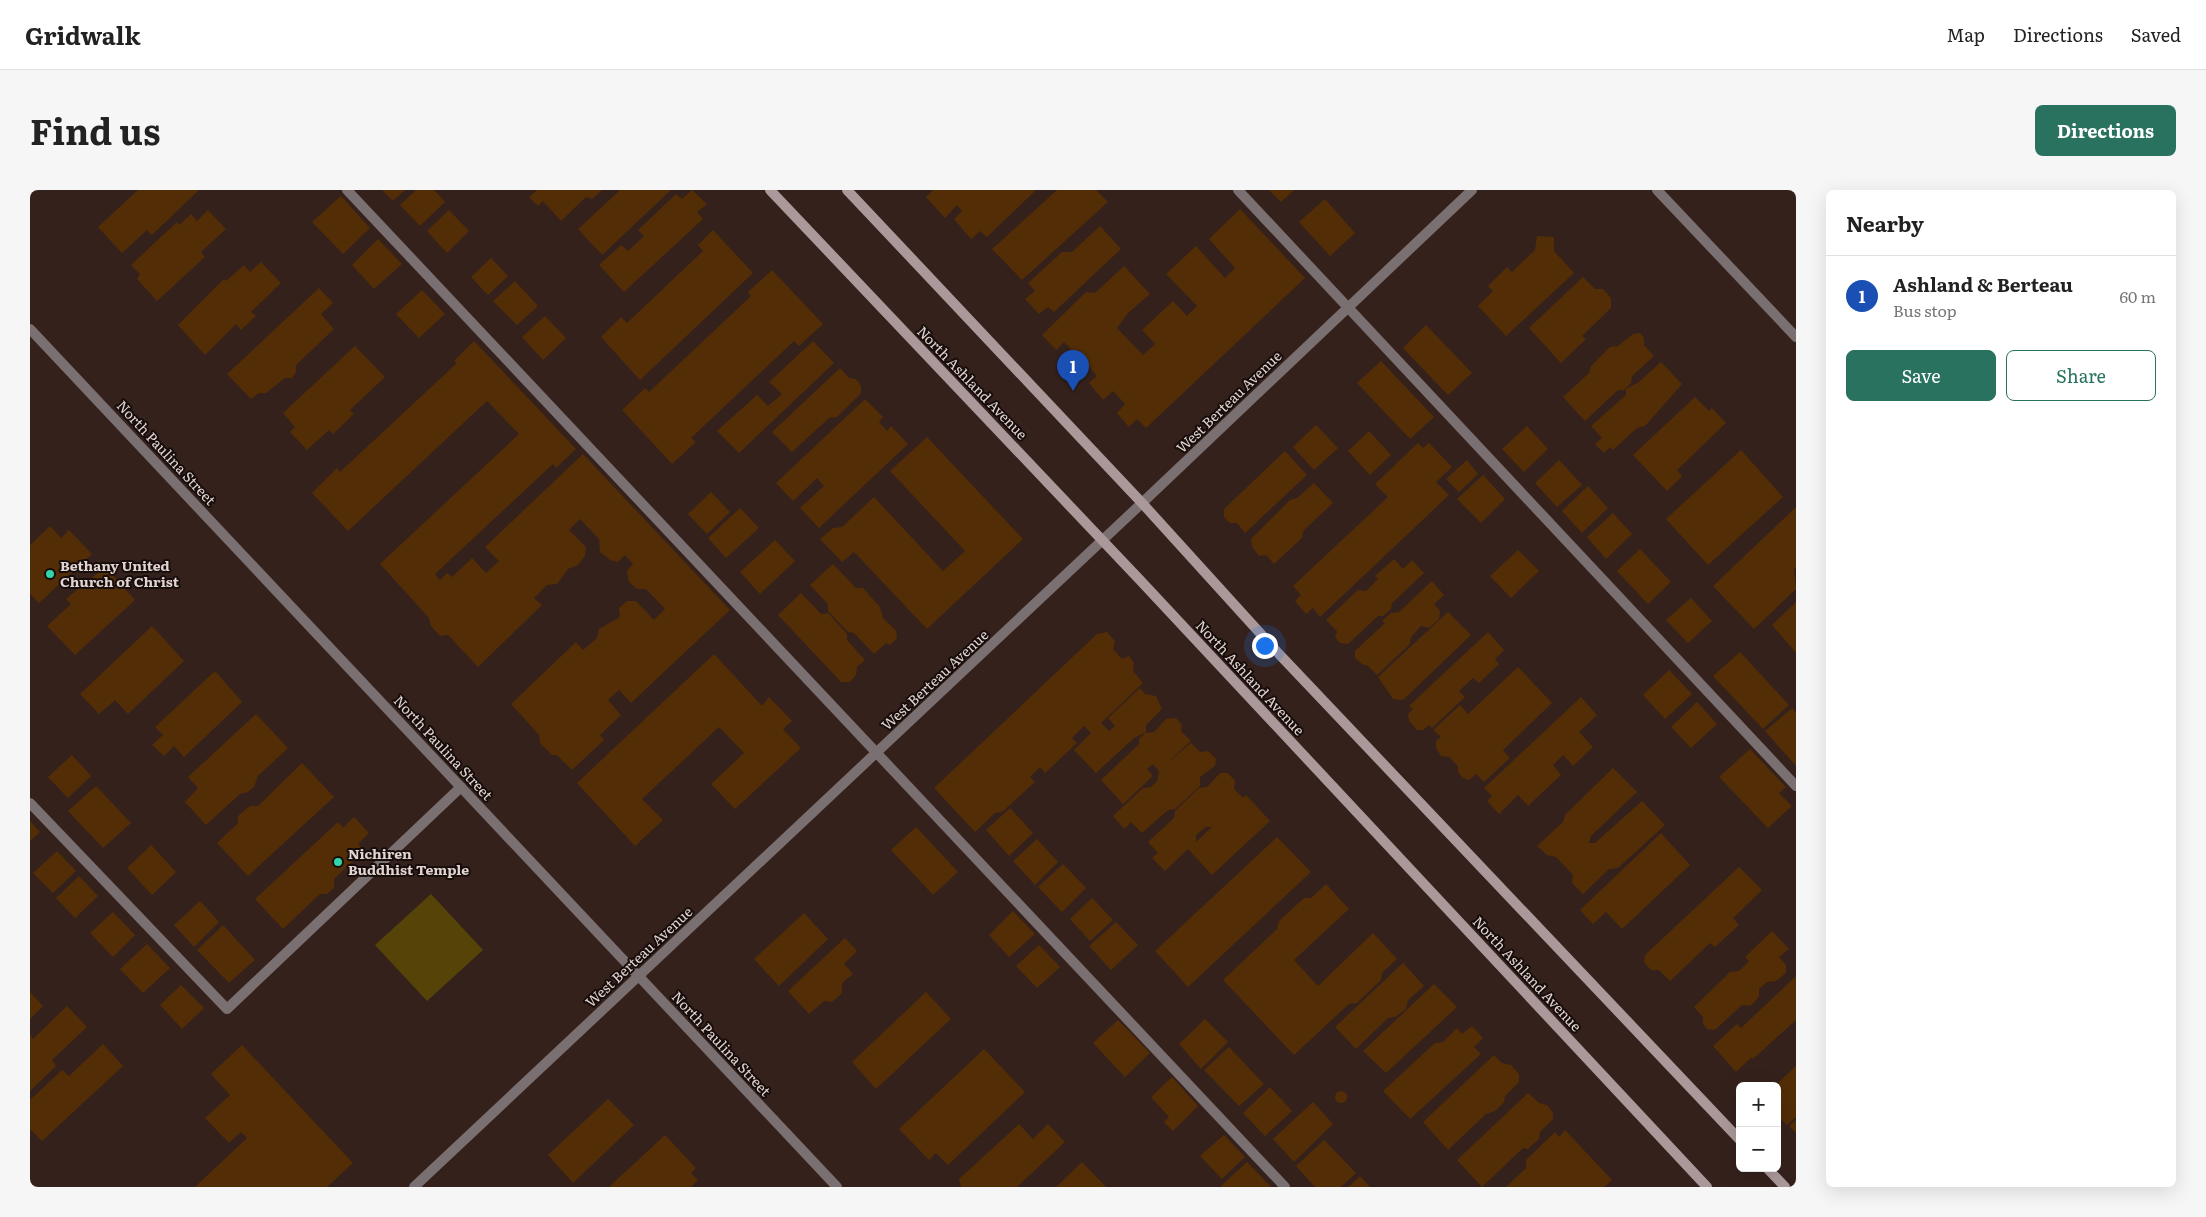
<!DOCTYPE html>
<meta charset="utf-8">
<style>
:root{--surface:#fff;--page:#f6f6f6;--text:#222;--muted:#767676;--line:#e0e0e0;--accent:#29725f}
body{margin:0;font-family:Literata,serif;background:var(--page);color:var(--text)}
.controls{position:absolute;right:15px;bottom:15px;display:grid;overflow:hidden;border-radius:8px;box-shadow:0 5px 20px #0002}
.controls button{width:45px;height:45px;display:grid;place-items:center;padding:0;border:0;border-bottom:1px solid var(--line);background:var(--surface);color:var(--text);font:25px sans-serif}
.you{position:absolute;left:1234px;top:455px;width:18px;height:18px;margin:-12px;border:4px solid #fff;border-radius:50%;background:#1a73e8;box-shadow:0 0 0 8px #1a73e833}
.badge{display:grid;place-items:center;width:32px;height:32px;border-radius:50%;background:var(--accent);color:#fff;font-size:16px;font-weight:700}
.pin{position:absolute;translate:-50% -41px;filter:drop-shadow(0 1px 2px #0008)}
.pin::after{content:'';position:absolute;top:26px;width:18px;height:15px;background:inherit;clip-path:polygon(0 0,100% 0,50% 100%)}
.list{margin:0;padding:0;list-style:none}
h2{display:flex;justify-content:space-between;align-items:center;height:65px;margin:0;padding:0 20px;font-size:21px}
h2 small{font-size:16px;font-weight:400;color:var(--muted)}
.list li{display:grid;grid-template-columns:32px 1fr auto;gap:15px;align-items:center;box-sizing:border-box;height:80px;padding:0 20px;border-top:1px solid var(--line)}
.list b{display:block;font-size:19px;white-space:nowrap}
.list p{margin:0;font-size:16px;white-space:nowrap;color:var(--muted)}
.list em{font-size:16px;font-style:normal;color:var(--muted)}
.actions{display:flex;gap:10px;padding:15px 20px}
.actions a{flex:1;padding:11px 0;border:1px solid var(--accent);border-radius:8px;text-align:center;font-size:18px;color:var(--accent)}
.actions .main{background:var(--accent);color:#fff}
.map{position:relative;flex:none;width:1766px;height:997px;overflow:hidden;border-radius:8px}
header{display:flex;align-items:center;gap:30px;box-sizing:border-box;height:70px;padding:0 25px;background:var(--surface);border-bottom:1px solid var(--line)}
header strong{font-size:24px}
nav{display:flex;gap:28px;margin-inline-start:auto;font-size:18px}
.intro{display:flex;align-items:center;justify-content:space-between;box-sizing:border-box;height:120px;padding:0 30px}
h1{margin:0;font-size:35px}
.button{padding:12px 22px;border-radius:8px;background:var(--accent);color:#fff;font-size:18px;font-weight:700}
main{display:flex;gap:30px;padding:0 30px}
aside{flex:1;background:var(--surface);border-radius:8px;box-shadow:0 5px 20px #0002}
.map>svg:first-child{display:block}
.green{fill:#564308}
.building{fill:#522d06;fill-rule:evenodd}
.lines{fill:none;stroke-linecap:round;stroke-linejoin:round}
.lane{stroke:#7a6f71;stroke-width:10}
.street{stroke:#7a6f71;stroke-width:10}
.secondary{stroke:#aa989a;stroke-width:10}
.poi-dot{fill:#32d4a9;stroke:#160d0b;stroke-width:2}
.labels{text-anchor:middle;stroke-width:4;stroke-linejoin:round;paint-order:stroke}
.street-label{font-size:14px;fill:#e2d5d1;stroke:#160d0b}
.poi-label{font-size:14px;font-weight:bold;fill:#e2d5d1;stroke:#160d0b;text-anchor:start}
</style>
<header>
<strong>Gridwalk</strong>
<nav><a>Map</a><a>Directions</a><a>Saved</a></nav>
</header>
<div class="intro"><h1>Find us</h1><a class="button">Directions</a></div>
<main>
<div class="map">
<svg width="1766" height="997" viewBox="0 0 1766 997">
<rect width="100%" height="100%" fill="#35211c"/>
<path class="green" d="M401,704L453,760L397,811L345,755Z"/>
<g class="building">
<path d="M108,0H169L122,45L117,40L92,63L68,37Z"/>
<path d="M352,0H375L363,11Z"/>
<path d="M386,0H404L415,12L390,36L370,15Z"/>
<path d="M507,0H572L562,9L556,7L531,31L513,11L508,16L499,7Z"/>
<path d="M590,0H641L572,65L548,39Z"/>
<path d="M662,0L677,14L667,22L673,29L594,102L569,75L591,55L598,61L614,46L608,40L646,4L652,9Z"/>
<path d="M903,0H1006L957,47L950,41L941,49L924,29L932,21L927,15L915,28L896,7Z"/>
<path d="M1027,0H1066L1078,12L992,90L962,59Z"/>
<path d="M1239,0H1264L1251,12Z"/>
<path d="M311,6L340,38L313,64L282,32Z"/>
<path d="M1295,9L1325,43L1300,66L1269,32Z"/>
<path d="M1210,19L1275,88L1116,238L1107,229L1099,237L1087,223L1095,214L1083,201L1073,210L1059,193L1067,186L1056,173L1047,181L1033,167L1041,159L1034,152L1026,160L1012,145L1056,102L1065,103L1094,76L1120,104L1098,123L1087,138L1113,165L1125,154L1112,140L1143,111L1157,126L1167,116L1136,84L1166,56L1195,88L1205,78L1179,49Z"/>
<path d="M178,20L196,39L171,62L175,67L127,111L107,89L110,84L101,75L147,32L149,35L161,24L167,31Z"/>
<path d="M419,20L439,41L417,63L397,41Z"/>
<path d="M1070,36L1091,59L1024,122L1018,117L1009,124L995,109L1005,101L998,93L1032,62H1042Z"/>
<path d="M683,40L723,83L610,190L571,147L591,127L597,133L673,61L668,55Z"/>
<path d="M1507,46L1524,47V61L1544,83L1476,146L1448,116L1463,101L1458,96L1477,77L1482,82L1505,60Z"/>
<path d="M348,49L372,74L344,99L322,75Z"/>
<path d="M461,68L478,86L458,105L441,87Z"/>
<path d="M231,72L251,93L221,122L226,126L211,140L206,134L175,165L148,135L194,89L196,91L214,75L220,82Z"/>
<path d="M742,80L793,134L769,156L764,151L661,248L666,252L642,274L592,220L615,198L619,202L721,106L718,102Z"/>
<path d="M1553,87L1565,99H1573L1581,108V118L1552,146L1556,149L1531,173L1499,138Z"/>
<path d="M485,91L508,116L487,135L463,111Z"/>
<path d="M289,98L303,113L291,124L304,139L266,175V182L262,188H255L236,203H229L221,209L197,184Z"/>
<path d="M392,100L415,124L389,148L366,124Z"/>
<path d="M515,126L536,148L513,170L492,147Z"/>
<path d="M1396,135L1442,183L1418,205L1373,158Z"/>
<path d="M1610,143L1614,148V155L1624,166L1602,186L1601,193L1594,200H1588L1555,231L1533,207L1559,183L1561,176L1580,157L1588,156L1603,144Z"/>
<path d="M444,151L546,259L526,278L523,274L405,384L410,390L417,383L422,387L442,368L456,383L469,371L455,357L553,264L700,420L601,513L589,500L578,510L591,525L570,545L574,550L542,580L527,565H522L510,553L509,545L481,514L546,452L553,460L567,448L569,439L590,427L589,418L597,411H606L624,430L635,419L616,399H607L599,392L597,381L603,374L595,365L588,372L580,370L570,362L569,349L550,329L539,340L556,357L555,366L548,375L538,379L527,394L517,395L504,408L512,415L448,477L418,445L410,446L401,436L399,428L350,374L489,244L457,211L318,341L282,303L307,278L310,282L427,173L424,171Z"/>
<path d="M783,151L804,173L709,263L687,241L727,205L738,216L752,204L739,192Z"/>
<path d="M325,156L355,187L320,220L324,224L303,244L299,240L277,260L260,242L265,237L253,223Z"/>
<path d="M1351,171L1404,227L1380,249L1327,193Z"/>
<path d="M1631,172L1652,194L1615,236L1607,238L1583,260L1580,257L1574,263L1565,254L1572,248L1561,236L1596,205V199L1609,192Z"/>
<path d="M810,178L819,188L826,189L831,196V203L807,227L799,228L762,262L742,242Z"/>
<path d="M1665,207L1679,221L1682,218L1696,233L1647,280L1652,286L1637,301L1603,265Z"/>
<path d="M835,209L853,227L849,232L857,241L861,236L878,254L789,338L770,318L794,296L787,288L763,311L746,293Z"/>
<path d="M1286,235L1308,258L1284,280L1263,257Z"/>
<path d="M1497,236L1518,259L1494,282L1472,259Z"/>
<path d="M1339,241L1361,265L1340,285L1318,261Z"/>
<path d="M897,247L993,349L897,439L824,362L812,372L790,349L803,338L812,337L844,307L913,381L935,361L860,281Z"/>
<path d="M1388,253L1393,258L1399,253L1422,277L1406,292L1419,305L1290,427L1283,418L1276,424L1265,411L1271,405L1263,396L1358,307L1345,294Z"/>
<path d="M1711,260L1753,307L1678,375L1636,329Z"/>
<path d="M1255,261L1277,285L1215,343L1207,333H1200L1194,327V319Z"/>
<path d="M1437,270L1448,284L1429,302L1416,289Z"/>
<path d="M1529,270L1552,295L1527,317L1505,293Z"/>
<path d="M1453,285L1475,309L1451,333L1427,309Z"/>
<path d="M1284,293L1303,313L1273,341L1272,348L1244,374L1236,365L1229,366L1222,357L1221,349L1260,310L1267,308Z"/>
<path d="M1558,296L1578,318L1552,343L1532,321Z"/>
<path d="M681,302L700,322L677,344L658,324Z"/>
<path d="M1766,317V378L1764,379L1766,399L1724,439L1683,396Z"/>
<path d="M710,318L729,338L696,368L678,348Z"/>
<path d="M1583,323L1602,344L1576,369L1557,347Z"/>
<path d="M20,336L31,348L39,340L62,364L9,413L0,404V355Z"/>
<path d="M745,350L765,371L730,404L710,382Z"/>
<path d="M1610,359L1641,392L1618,414L1587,381Z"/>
<path d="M1488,360L1509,381L1481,408L1460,386Z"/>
<path d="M1364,369L1373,379L1382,370L1394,383L1362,413L1361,419L1353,426H1348L1318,454L1310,453L1305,447L1307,441L1296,430L1328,400L1336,401L1348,389L1345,386Z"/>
<path d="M803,374L826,398H833L850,417L853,428L866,441L867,448L860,455L856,453L844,464L824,443L818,442L798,421V414L780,395Z"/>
<path d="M75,377L105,410L45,465L17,436L41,414L36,409Z"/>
<path d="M1402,391L1414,405L1404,414L1410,421L1409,429L1399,438L1391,436L1381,447L1380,454L1347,485L1338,476L1332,474L1325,468V461L1355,433L1352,431L1361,423L1369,422Z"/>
<path d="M771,403L791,424L798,423L817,444V450L835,470L827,477L826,485L820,492H811L748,425Z"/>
<path d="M1661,408L1682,431L1658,453L1636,430Z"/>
<path d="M1766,412V463L1742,435Z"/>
<path d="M1418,422L1441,445L1373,510L1363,509L1348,487Z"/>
<path d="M122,436L154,471L98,524L85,510L69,524L50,504Z"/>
<path d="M1077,442L1085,451L1083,459L1092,469L1099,466L1104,473L1103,481L1113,493L1071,533L1079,541L1085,536L1078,528L1110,498L1115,504L1126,506L1132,519L1116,535V542L1104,548L1066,583L1044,560L1061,543L1054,536L1042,548L1047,553L1015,583L1010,577L1000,587L1005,592L972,622L965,623L945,642L904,598L1067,444Z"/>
<path d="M1458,442L1474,460L1465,469L1469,474L1449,493L1443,488L1429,501L1435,507L1402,538L1399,535L1393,540H1387L1379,531L1378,524L1383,519L1379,516Z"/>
<path d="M1710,462L1759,515L1733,539L1683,486Z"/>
<path d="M684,464L732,516L739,507L762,531L753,539L771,558L705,619L681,594L714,563L689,537L612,609L633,630L605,656L547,593Z"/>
<path d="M1488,477L1522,513L1473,560L1480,568L1454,592L1446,584L1439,590L1433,588L1428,582V576L1419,567L1411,566L1406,558V551L1411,547L1403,540L1430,515L1438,524Z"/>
<path d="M1639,480L1662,504L1635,529L1613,505Z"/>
<path d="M185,481L212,512L154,567L144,556L134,566L122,555L133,545L125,537Z"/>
<path d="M1551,507L1567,525L1549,542L1563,557L1543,576L1533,565L1523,575L1531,585L1498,616L1488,605L1469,624L1457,611L1462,606L1454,598Z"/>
<path d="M1667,512L1687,534L1661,558L1641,537Z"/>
<path d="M1762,518L1766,523V576L1735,541Z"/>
<path d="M226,524L258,558L228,586L224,597L218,602L210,604L176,635L155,612L168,598L158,587Z"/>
<path d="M1146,528L1152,535L1151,541L1161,551L1136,574L1161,553L1170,562L1178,561L1186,569L1185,576L1170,587V596L1145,619L1138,620L1112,643L1101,632L1094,639L1083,626L1113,598L1121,597L1127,591L1129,581L1123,574L1117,579L1123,586L1093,614L1071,590L1109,554V549L1115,543L1124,542L1136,529Z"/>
<path d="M1720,559L1756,597L1749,603L1762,616L1738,638L1689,587Z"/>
<path d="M42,565L61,586L38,608L18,587Z"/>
<path d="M272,573L304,607L218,686L187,653L208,633V626L220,616H228Z"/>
<path d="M1583,578L1607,602L1561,646L1559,653H1565L1612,611L1635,635L1588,678L1579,679L1553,704L1542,693L1543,685L1526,667L1517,665L1507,656L1533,632L1535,625Z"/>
<path d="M1190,583H1198L1205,591L1204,599L1213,608L1216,605L1240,631L1182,685L1158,659L1135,681L1122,668L1128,663L1118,652L1144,628L1145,621L1169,598L1177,597ZM1176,637H1182L1166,652V645Z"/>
<path d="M66,596L101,633L73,658L38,621Z"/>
<path d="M980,618L1003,643L979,666L956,640Z"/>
<path d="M324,627L339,643L328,654L334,660L304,689V698L297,704H290L253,739L225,709L308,632L313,638Z"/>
<path d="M0,631L10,642L0,651Z"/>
<path d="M886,637L928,682L903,705L861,660Z"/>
<path d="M1631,643L1660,675L1592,739L1576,722L1563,734L1550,720Z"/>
<path d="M1247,647L1281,682L1158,797L1125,761Z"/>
<path d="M1007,649L1028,672L1005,695L983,671Z"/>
<path d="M121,655L146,682L122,705L97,678Z"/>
<path d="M27,661L46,681L23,703L3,683Z"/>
<path d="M1033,674L1056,698L1032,722L1008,697Z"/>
<path d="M1709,677L1732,700L1703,728L1709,735L1685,757L1680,753L1640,791L1629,780H1621L1614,772L1615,765Z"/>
<path d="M49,686L68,706L45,728L26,708Z"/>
<path d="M1296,694L1319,719L1264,770L1288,796L1343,743L1367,769L1352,783L1351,790L1327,813L1319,814L1264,865L1193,790L1247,739L1249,731L1274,708H1281Z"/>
<path d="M1062,708L1083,730L1060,751L1040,729Z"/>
<path d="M170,711L189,732L164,757L144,735Z"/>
<path d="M983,721L1005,744L979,767L959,745Z"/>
<path d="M83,722L105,745L83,767L60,743Z"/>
<path d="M774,723L798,749L749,796L724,769Z"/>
<path d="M1086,732L1108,755L1081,780L1059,756Z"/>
<path d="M193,735L225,770L199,793L167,760Z"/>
<path d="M1742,741L1759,759L1749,767L1756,775V783L1746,791L1737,792L1729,799V807L1720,816L1712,815L1685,840L1677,839L1673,834V827L1664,817L1700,782L1709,781L1719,771L1715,767Z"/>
<path d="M815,748L827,761L814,774L823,784L812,793V803L802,812L794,811L779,824L758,801Z"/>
<path d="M117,754L140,778L113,803L90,779Z"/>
<path d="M1009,755L1030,777L1007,798L986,776Z"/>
<path d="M1373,773L1394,796L1378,810L1376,819L1365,827L1358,828L1326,859L1305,837Z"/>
<path d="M1766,786V830L1723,869L1722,867L1706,882L1683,856L1707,834L1711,838Z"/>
<path d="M1404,794L1427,817L1356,883L1333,861Z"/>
<path d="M151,795L174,818L152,839L130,815Z"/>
<path d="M0,802L13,816L0,829Z"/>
<path d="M896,802L921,829L846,899L822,872Z"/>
<path d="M37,816L57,837L22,870L26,876L0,901V845L3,849Z"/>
<path d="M1175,829L1198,852L1171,879L1149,854Z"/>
<path d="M1088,830L1120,863L1095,887L1063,853Z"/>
<path d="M1442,836L1453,848L1444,857L1451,864L1380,929L1353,901L1405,853L1413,852L1427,838L1432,844Z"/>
<path d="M73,854L93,876L12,951L0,939V910L32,880L39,886Z"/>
<path d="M212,855L323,973L297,997H165L217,948L211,942L199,953L175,928L200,905L181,884Z"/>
<path d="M1199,857L1234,894L1209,916L1174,880Z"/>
<path d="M954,859L995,902L918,975L906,963L899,970L869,939Z"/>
<path d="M1464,865L1472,873L1481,875L1489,884V892L1475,906L1474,912L1465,921L1456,924L1418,960L1393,932Z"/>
<path d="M1766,876V927L1757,935L1747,925V898L1749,897L1747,894Z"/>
<path d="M1142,887L1168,916L1143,941L1134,932L1139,927L1121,907Z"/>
<path d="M1240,897L1262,921L1235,946L1213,923Z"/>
<circle cx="1311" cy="907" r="6"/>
<path d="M1498,903L1509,913L1517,915L1523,923V929L1510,942L1509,949L1498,959L1493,958L1452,997L1427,970Z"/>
<path d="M578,909L604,935L543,993L518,965Z"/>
<path d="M1283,912L1303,934L1264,972L1243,949Z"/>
<path d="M1766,930V943L1759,936Z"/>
<path d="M989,934L1003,949L1018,934L1035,952L987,997H931L929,989Z"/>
<path d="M1535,940L1582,990L1574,997H1476L1496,978V970L1525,942L1529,947Z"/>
<path d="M635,945L666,978L661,983L668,990L661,997H579Z"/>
<path d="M1194,945L1215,967L1192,989L1170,966Z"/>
<path d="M1294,950L1326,983L1311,997H1285L1266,976Z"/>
<path d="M1052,972L1076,997H1026Z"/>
<path d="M1217,972L1241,997H1192L1191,996Z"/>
<path d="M1330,986L1340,997H1318Z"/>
</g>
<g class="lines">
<g class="lane">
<path d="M317,0L1255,997"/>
<path d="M1208,0L1766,596"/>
<path d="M0,613L197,819L431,597"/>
</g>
<g class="street">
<path d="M1627,0L1766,147"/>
<path d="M0,139L807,997"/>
<path d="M384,997L1112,313L1442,0"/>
</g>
<g class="secondary">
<path d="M740,0L1109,389L1677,997"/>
<path d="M817,0L1112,313L1249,464L1710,950"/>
<path d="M1737,978L1755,997"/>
</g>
</g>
<g class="poi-dot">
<circle cx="20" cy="384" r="5"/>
<circle cx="308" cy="672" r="5"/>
</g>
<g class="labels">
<g class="street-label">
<text transform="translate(942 193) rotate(46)" y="5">North Ashland Avenue</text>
<text transform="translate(1199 212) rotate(-44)" y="5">West Berteau Avenue</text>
<text transform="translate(136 263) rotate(47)" y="5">North Paulina Street</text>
<text transform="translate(1220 488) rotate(47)" y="5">North Ashland Avenue</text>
<text transform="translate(905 490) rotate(-43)" y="5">West Berteau Avenue</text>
<text transform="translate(413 558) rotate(47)" y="5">North Paulina Street</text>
<text transform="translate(609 767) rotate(-43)" y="5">West Berteau Avenue</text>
<text transform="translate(1497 784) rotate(47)" y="5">North Ashland Avenue</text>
<text transform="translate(691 854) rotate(47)" y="5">North Paulina Street</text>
</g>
<g class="poi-label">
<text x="30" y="381">Bethany United<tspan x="30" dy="16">Church of Christ</tspan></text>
<text x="318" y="669">Nichiren<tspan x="318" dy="16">Buddhist Temple</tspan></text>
</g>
</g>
</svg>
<div class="controls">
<button>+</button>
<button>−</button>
</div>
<div class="you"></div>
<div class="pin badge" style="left:1043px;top:201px;background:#1a4fb4">1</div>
</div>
<aside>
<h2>Nearby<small></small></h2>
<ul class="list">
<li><span class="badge" style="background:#1a4fb4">1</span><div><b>Ashland &amp; Berteau</b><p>Bus stop</p></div><em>60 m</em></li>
</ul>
<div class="actions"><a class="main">Save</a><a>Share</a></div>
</aside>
</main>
